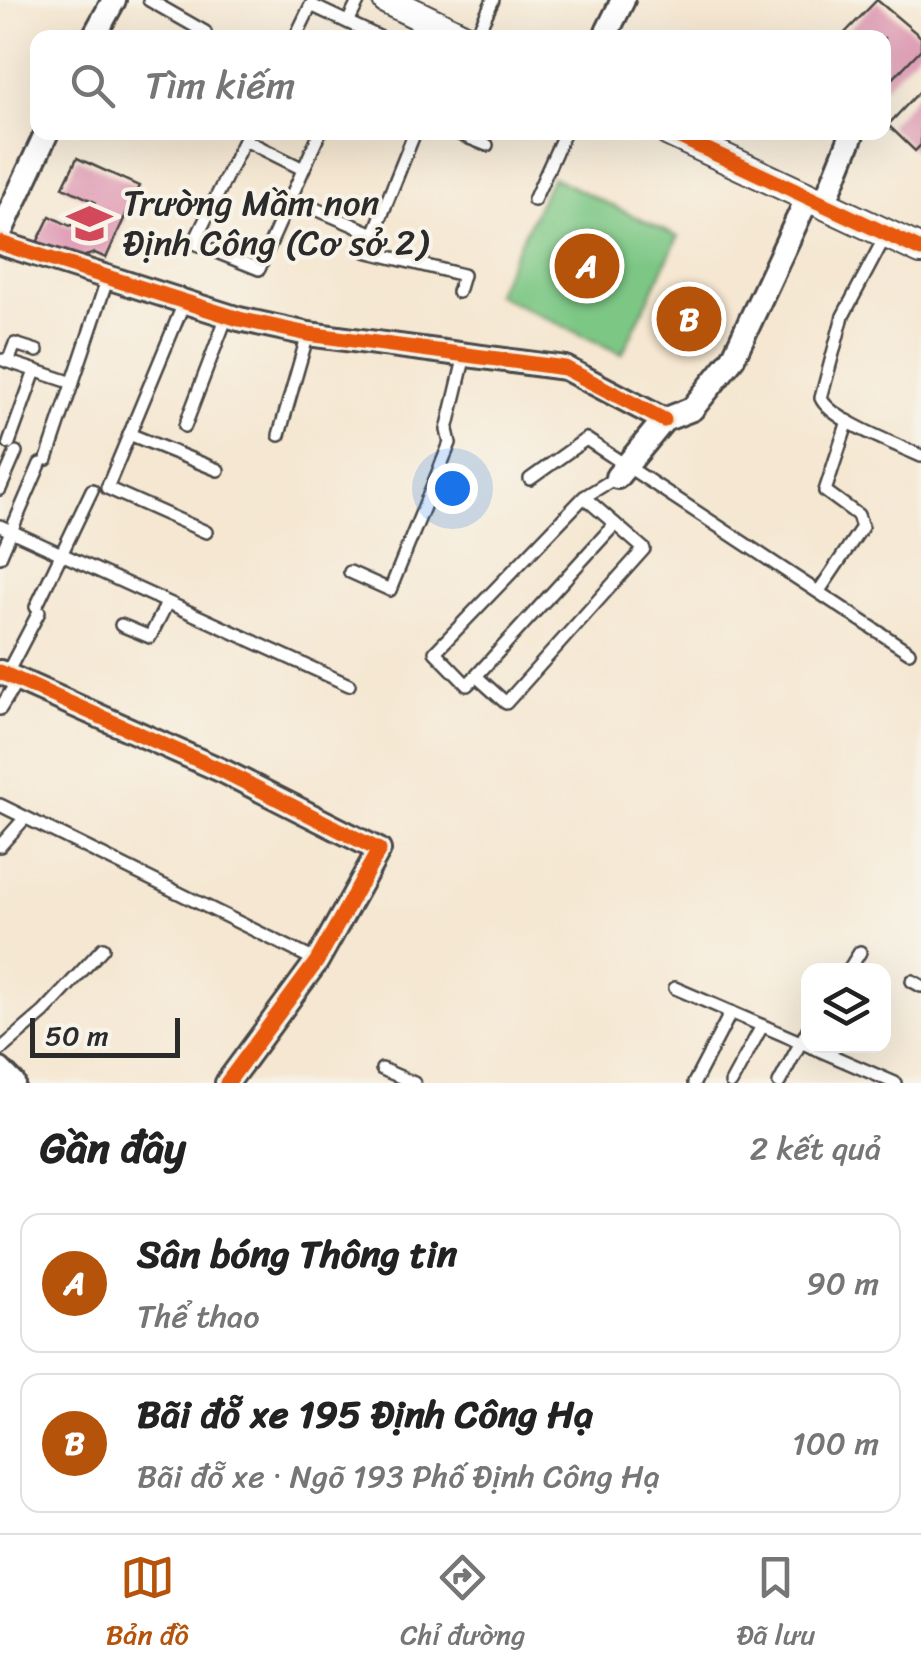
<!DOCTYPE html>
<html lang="vi">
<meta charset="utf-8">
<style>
:root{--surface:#fff;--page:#f2f2f2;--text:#222;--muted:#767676;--line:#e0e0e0;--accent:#b45309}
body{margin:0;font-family:Sriracha,sans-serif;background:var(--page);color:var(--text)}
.controls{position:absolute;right:30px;bottom:30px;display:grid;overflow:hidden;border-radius:20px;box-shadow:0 10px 40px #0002}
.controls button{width:90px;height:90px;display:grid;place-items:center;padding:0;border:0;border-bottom:2px solid var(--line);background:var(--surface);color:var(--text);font:50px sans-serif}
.scale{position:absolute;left:30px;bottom:25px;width:150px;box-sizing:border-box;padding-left:10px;border:5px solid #2b2b2b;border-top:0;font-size:28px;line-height:35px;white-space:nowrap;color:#2b2b2b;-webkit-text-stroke:8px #f7f3e8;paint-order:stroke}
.you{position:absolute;left:452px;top:488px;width:35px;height:35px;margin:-25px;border:8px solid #fff;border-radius:50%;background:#1a73e8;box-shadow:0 0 0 15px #1a73e833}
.badge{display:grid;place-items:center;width:65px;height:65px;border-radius:50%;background:var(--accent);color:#fff;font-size:32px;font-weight:700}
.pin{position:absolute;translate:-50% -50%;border:5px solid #fff;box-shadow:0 2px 10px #0006}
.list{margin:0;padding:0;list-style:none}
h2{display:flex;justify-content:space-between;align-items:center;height:130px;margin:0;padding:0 40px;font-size:42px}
h2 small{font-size:32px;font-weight:400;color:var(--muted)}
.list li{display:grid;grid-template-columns:65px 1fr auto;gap:30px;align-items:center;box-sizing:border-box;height:140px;margin:0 20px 20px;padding:0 20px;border:2px solid var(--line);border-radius:20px}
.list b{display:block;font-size:38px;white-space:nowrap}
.list p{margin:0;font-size:32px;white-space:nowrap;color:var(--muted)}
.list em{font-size:32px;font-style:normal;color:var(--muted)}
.icon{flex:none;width:55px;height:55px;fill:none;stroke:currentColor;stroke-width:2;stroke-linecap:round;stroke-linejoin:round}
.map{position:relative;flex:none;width:921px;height:1083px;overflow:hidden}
.search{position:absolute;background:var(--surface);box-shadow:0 10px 40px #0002;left:30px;right:30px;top:30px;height:110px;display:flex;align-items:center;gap:25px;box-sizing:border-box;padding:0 35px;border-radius:20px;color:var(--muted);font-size:38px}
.sheet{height:450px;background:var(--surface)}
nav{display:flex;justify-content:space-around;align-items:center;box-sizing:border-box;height:140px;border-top:2px solid var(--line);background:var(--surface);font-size:28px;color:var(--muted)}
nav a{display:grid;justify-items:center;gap:5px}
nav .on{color:var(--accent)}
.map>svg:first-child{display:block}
.green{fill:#7dc785;stroke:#547958;stroke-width:2.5}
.building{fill:#dc8cac}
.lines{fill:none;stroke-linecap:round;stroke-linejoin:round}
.service-casing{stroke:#494744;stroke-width:16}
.minor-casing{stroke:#494744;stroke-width:28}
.tertiary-casing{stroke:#494744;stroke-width:32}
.service{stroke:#fff;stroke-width:11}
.minor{stroke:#fff;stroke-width:22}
.tertiary{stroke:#fff;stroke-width:28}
.cycleway-casing{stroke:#f7f3e8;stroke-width:21}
.cycleway{stroke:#e8590c;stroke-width:15}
.labels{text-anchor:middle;stroke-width:8;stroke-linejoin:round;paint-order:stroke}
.poi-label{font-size:35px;fill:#2b2b2b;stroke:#f7f3e8;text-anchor:start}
</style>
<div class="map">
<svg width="921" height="1083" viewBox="0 0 921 1083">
<rect width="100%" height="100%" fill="#f7f3e8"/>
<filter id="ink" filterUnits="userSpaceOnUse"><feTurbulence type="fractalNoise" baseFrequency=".01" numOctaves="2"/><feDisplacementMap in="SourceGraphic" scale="20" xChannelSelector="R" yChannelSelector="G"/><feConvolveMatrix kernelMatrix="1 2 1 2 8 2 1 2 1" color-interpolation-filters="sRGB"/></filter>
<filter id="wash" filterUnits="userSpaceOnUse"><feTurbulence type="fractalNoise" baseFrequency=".0048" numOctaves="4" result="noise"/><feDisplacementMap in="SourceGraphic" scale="40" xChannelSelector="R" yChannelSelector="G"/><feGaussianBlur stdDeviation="2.25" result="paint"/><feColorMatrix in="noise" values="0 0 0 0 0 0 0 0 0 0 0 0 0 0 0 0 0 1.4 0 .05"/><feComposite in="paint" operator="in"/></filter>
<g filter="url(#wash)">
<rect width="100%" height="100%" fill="#f5e7d1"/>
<path class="green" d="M552,177L678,237L622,354L495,294Z"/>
<g id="blocks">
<g class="building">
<path d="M877,0L921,37V49L884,88V38H840Z"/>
<path d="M921,90V145L915,151L888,125Z"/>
<path d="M77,158L139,186L106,258L95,253L85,256L80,267L35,247L50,216L70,226L87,219L95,202L63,187Z"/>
</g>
</g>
</g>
<g filter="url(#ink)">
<use href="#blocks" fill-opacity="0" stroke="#494744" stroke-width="2.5"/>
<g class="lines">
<defs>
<g id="service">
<path d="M149,0L205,32L203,38"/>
<path d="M348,22L359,0"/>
<path d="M295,38L311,5L381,38"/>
<path d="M475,38L493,0"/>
<path d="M248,132L194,243L259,269L320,132"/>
<path d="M454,132L487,145"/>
<path d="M245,140L303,169"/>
<path d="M290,198L374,234L415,132"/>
<path d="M534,200L565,132"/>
<path d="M374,234L365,251L463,275L458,292"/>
<path d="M886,235L843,316L821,398C830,420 898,445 921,456"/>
<path d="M184,303L107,488L206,532"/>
<path d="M3,360L73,383"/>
<path d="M8,362L15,344L37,351"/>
<path d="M185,426L227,316"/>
<path d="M129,434L218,470"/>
<path d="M279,435L308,334"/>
<path d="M9,443L35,371"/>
<path d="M47,459L107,280"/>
<path d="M530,479L586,439L909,652"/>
<path d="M0,489L16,452"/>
<path d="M584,497L644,549L506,703L476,676L467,685L435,652L584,497L617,477"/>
<path d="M0,526L349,685"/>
<path d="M0,557L40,464"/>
<path d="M350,572L390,590L450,443L447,430L465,355"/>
<path d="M819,591L862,527L858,515L825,491L848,421"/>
<path d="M36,607L92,490"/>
<path d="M121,625L150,637L167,603"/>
<path d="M6,675L39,612"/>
<path d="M476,676L615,524"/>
<path d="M0,709L18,680"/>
<path d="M0,805L317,961"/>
<path d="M0,846L25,818"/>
<path d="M848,971L860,952"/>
<path d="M912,981L921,986"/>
<path d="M675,988L895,1083"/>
<path d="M0,1050L44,1012L103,948"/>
<path d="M382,1069L414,1083"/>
<path d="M694,1083L731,1012"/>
<path d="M731,1083L762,1026"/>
<path d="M779,1083L808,1029"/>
</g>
<g id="minor">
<path d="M93,38L114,0"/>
<path d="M604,38L623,0"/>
<path d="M824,204L853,132"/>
<path d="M0,233L47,132"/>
<path d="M0,243L239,319L308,334L565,368L664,420"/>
<path d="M617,477L664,420L692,409L733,358L808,197"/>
<path d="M0,672L225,772L379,850L317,961L227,1083"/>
<path d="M0,1070L13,1083"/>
</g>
<g id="tertiary">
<path d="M387,0L465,38"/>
<path d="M669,132L921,250"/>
</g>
</defs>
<use href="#service" class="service-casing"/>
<use href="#minor" class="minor-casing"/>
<use href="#tertiary" class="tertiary-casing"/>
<use href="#service" class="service"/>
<use href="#minor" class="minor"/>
<use href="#tertiary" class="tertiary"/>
<defs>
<g id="cycleway">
<path d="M669,132L921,250"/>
<path d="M0,243L239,319L308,334L565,368L664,420"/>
<path d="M0,672L225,772L379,850L317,961L227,1083"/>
</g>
</defs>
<use href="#cycleway" class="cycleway-casing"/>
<use href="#cycleway" class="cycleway"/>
</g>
</g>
<defs>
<symbol id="school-bare" viewBox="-9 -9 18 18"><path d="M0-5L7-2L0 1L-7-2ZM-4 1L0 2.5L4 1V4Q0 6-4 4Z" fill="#d1495b" stroke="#f7f3e8" stroke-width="2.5" paint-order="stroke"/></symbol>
</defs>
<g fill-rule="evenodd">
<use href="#school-bare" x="58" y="192" width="63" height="63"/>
</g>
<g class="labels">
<g class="poi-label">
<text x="123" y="215">Trường Mầm non<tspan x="123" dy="40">Định Công (Cơ sở 2)</tspan></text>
</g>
</g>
</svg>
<div class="controls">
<button><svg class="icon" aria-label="layers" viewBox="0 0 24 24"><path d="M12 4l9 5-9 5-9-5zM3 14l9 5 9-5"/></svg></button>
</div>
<div class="scale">50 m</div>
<div class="you"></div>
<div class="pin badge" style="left:587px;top:266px">A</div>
<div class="pin badge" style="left:689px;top:319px">B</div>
<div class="search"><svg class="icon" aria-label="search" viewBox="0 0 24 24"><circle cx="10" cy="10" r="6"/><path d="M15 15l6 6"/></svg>Tìm kiếm</div>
</div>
<section class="sheet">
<h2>Gần đây<small>2 kết quả</small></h2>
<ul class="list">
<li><span class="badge">A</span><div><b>Sân bóng Thông tin</b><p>Thể thao</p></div><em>90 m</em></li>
<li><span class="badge">B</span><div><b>Bãi đỗ xe 195 Định Công Hạ</b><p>Bãi đỗ xe · Ngõ 193 Phố Định Công Hạ</p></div><em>100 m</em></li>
</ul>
</section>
<nav>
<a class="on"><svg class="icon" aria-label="map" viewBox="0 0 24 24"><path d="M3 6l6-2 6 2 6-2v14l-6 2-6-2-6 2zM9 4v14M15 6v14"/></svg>Bản đồ</a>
<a><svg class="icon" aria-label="directions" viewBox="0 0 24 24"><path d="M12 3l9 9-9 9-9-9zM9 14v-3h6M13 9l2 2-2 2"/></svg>Chỉ đường</a>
<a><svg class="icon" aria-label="saved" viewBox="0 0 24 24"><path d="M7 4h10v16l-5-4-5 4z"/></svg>Đã lưu</a>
</nav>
